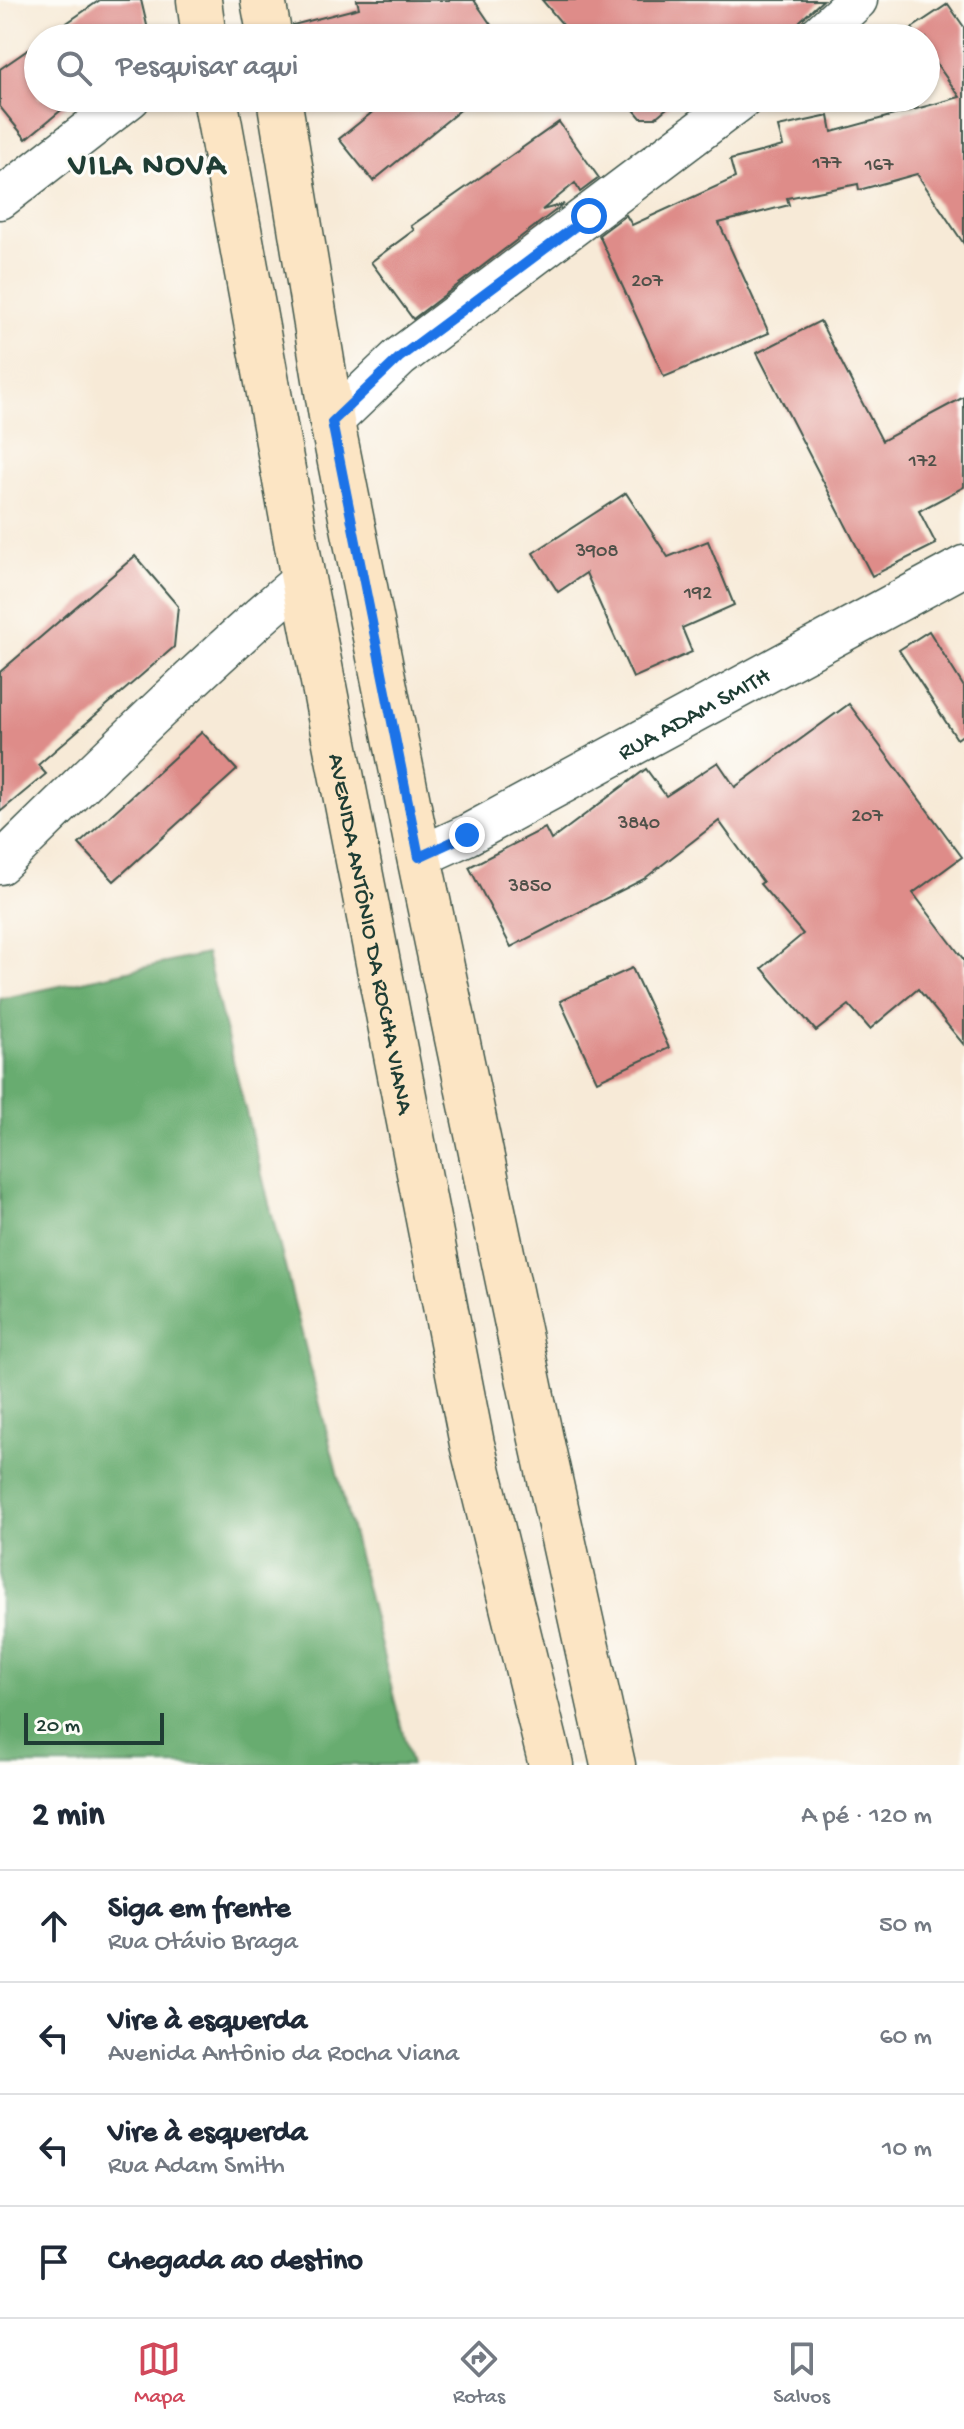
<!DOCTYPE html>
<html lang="pt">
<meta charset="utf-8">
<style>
:root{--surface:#fff;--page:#f2f2f3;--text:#1f2937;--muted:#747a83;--line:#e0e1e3;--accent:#d1495b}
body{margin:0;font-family:"Gochi Hand",sans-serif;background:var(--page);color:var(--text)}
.scale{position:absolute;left:24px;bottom:20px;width:140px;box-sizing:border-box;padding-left:8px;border:4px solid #1f3d34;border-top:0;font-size:22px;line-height:28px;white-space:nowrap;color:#1f3d34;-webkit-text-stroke:6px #fdfcf7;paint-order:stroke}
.stop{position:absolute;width:24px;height:24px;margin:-18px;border:6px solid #1a73e8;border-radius:50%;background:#fff}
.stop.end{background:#1a73e8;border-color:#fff;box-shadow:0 2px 8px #0008}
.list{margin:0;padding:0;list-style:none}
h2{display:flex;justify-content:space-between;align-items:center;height:104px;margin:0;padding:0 32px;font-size:34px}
h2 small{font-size:26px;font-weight:400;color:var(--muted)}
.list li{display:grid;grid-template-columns:52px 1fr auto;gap:24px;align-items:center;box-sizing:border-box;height:112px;padding:0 32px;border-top:2px solid var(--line)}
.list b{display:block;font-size:30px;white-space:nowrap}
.list p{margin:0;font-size:26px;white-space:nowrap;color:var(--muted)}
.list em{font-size:26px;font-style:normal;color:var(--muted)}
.icon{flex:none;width:44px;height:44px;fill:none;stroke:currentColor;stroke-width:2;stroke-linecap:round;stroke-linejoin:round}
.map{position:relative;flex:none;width:964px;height:1765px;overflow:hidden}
.search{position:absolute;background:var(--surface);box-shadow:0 2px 6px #0004;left:24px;right:24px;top:24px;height:88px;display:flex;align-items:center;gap:20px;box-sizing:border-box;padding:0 28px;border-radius:44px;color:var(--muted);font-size:30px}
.sheet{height:552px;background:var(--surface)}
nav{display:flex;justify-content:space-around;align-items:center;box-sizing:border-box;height:112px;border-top:2px solid var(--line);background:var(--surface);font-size:22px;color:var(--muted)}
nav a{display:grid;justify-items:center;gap:4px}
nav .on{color:var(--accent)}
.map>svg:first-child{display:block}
.forest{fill:#68ac70;stroke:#447452;stroke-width:2}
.building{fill:#de8c89}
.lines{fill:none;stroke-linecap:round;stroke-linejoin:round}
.minor-casing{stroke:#3f574c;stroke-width:43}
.secondary-casing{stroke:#3f574c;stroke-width:47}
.minor{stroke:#fff;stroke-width:40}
.secondary{stroke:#fce5c4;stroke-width:44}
.route{stroke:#1a73e8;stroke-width:10}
.labels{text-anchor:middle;stroke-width:6;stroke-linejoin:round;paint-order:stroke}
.number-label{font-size:20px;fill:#4f5149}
.street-label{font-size:24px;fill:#1f3d34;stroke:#fdfcf7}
.district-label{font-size:32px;font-weight:bold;letter-spacing:2px;fill:#1f3d34;stroke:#fdfcf7}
</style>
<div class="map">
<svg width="964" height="1765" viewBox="0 0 964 1765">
<rect width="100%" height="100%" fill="#fdfcf7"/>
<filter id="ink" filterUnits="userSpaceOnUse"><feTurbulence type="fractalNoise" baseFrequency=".0125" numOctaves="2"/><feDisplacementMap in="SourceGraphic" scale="16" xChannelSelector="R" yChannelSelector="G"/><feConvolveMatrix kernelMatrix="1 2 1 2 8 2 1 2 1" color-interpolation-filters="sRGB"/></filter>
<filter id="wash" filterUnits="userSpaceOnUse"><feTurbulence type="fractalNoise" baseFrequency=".006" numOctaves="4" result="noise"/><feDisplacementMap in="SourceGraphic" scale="32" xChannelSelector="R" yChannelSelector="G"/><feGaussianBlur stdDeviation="1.8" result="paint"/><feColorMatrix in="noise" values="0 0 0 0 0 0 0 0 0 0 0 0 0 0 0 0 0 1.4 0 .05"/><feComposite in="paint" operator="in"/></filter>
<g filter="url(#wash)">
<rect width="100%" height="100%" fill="#f7ead7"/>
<path class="forest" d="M206,954L411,1765H0V999Z"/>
<g id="blocks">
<g class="building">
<path d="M100,0H141L150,38H45Z"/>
<path d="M357,0H474L500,38H294L293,25L359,8Z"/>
<path d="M542,0H823L800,21L789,38H574Z"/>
<path d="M948,4L964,27V244L917,174L859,190L858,184L787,198L789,205L719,223L769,333L664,377L599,235L626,215L632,225L735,178L730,160L783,146L778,127L829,116L832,132L960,97L926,49V38H919L912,28Z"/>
<path d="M38,43V98H76L26,139L0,107V69Z"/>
<path d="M390,98H475L373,181L339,139Z"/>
<path d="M624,98H679L655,118H641Z"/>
<path d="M559,122L599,178L580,192L575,183L542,210L564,204L413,319L371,262L414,230L411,226Z"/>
<path d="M820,321L882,441L964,397V487L919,511L936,544L872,576L757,353Z"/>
<path d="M626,493L668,557L708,541L734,605L682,628L692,652L633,678L586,573L558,592L533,553Z"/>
<path d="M135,556L178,606L174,647L38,765L46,774L0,812V672Z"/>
<path d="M929,631L964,687V734L957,739L899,650Z"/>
<path d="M849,704L962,857L913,893L964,960V1045L918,989L870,1029L849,1005L816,1031L762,968L803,934L760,884L763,882L719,821L644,879L511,947L469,867L545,828L551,840L646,769L666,796L718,762L735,787Z"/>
<path d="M202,732L237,770L114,881L79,844Z"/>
<path d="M632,968L669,1048L597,1081L560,1001Z"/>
</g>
</g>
</g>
<g filter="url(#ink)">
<use href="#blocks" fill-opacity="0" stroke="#3f574c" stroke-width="2"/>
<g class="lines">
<defs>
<g id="minor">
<path d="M816,38L857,0"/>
<path d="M0,199L130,98"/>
<path d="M332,422L400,357L743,98"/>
<path id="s1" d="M419,857L467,835L964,566"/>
<path d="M0,864C99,767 198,669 303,579"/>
</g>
<g id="secondary">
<path d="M199,0L204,38"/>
<path d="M263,0L270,38"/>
<path id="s2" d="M215,98L303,579L472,1444L551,1765"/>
<path d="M279,98L332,422L419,857L541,1439L613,1765"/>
</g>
</defs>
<use href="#minor" class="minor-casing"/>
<use href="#secondary" class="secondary-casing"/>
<use href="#minor" class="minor"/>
<use href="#secondary" class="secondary"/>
</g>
</g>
<g class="lines" filter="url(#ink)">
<path class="route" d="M467,835L419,857L332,422L400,357L589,216"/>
</g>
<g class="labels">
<g class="number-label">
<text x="827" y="168">177</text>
<text x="879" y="170">167</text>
<text x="647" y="286">207</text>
<text x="923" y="466">172</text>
<text x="597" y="556">3908</text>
<text x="698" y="598">192</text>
<text x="867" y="821">207</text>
<text x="639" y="828">3840</text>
<text x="530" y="891">3850</text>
</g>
<g class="street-label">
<text dy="8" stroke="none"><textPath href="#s1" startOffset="310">RUA ADAM SMITH</textPath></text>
<text dy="8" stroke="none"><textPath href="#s2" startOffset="850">AVENIDA ANTÔNIO DA ROCHA VIANA</textPath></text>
</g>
<g class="district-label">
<text x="148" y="173">VILA NOVA</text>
</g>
</g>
</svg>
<div class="scale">20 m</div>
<div class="stop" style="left:589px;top:216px"></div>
<div class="stop end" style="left:467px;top:835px"></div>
<div class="search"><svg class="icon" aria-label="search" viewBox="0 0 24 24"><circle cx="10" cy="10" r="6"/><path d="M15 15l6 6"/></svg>Pesquisar aqui</div>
</div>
<section class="sheet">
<h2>2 min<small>A pé · 120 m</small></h2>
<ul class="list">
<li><svg class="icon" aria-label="ahead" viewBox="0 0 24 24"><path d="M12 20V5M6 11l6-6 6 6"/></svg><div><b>Siga em frente</b><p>Rua Otávio Braga</p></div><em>50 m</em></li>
<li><svg class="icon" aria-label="left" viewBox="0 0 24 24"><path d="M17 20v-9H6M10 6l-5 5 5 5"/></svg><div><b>Vire à esquerda</b><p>Avenida Antônio da Rocha Viana</p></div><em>60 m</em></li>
<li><svg class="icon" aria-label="left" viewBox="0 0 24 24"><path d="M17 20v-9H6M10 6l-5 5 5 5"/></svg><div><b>Vire à esquerda</b><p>Rua Adam Smith</p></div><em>10 m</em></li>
<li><svg class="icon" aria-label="arrive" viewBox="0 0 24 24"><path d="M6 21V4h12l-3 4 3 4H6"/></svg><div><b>Chegada ao destino</b></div></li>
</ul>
</section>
<nav>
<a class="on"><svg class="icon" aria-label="map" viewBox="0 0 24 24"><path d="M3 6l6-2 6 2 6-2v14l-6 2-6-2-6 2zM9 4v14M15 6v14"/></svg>Mapa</a>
<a><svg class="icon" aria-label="directions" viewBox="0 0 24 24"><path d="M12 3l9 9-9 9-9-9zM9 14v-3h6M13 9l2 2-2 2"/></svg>Rotas</a>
<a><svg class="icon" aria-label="saved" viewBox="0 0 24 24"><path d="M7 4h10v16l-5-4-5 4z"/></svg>Salvos</a>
</nav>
